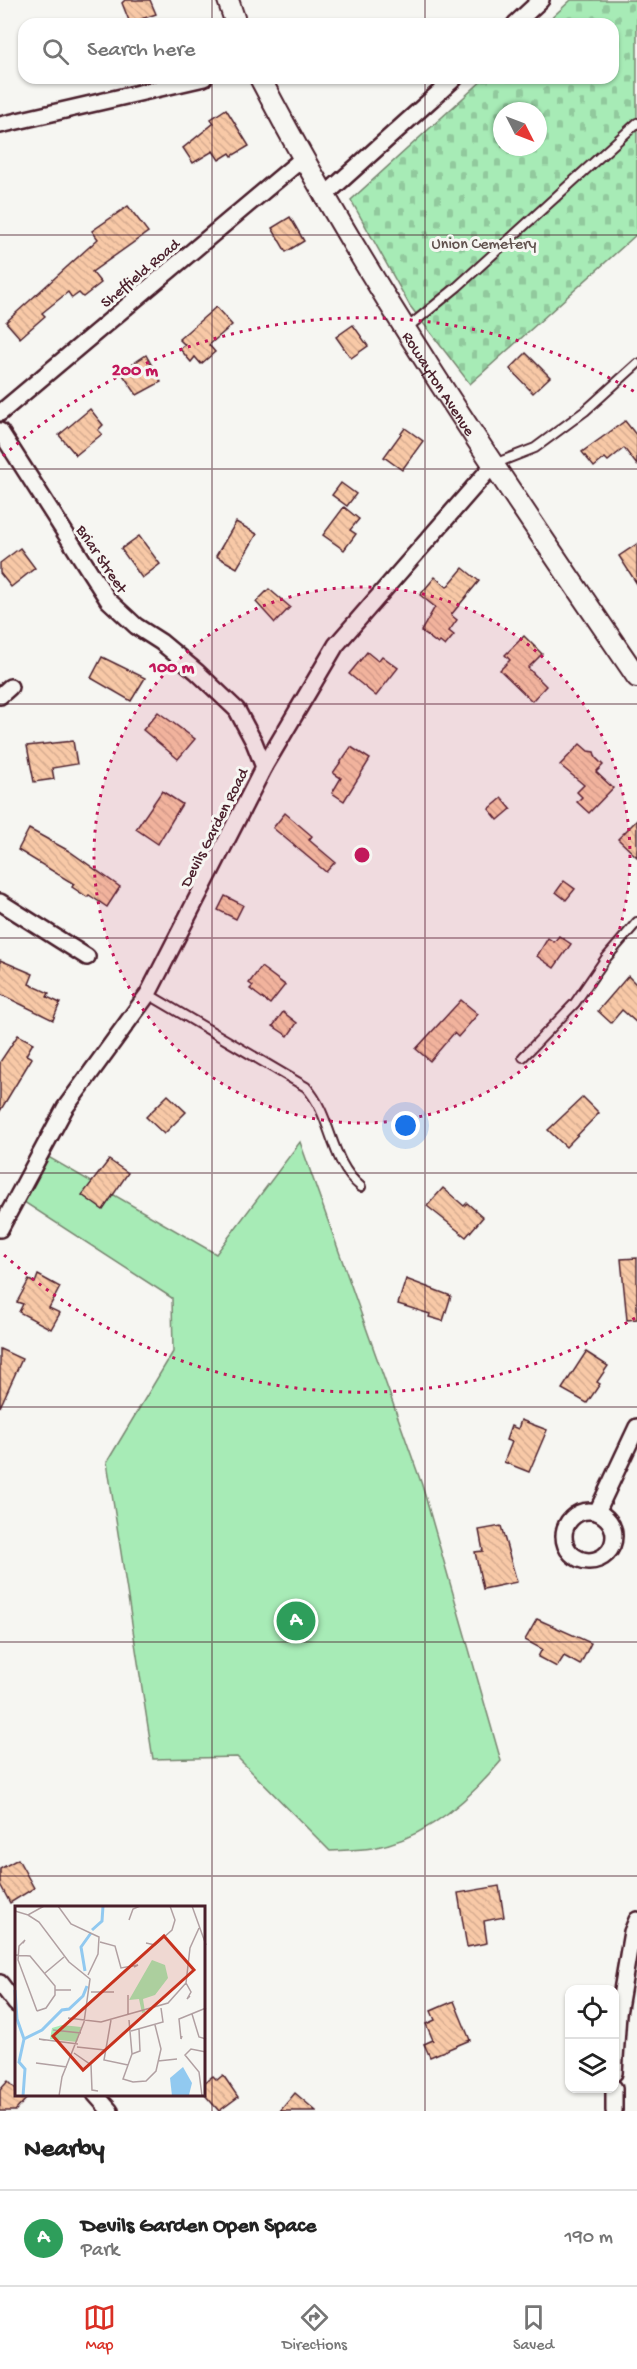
<!DOCTYPE html>
<style>
:root{--surface:#fff;--page:#f6f6f6;--text:#222;--muted:#767676;--line:#e0e0e0;--accent:#d93025}
body{margin:0;font-family:"Gochi Hand",sans-serif;background:var(--page);color:var(--text)}
.controls{position:absolute;right:18px;bottom:18px;display:grid;overflow:hidden;border-radius:12px;box-shadow:0 2px 4px #0004}
.controls button{width:54px;height:54px;display:grid;place-items:center;padding:0;border:0;border-bottom:2px solid var(--line);background:var(--surface);color:var(--text);font:30px sans-serif}
.compass{position:absolute;left:493px;top:102px;width:54px;height:54px;border-radius:50%;background:var(--surface);box-shadow:0 2px 4px #0004;rotate:132deg}
.you{position:absolute;left:406px;top:1126px;width:21px;height:21px;margin:-15px;border:4px solid #fff;border-radius:50%;background:#1a73e8;box-shadow:0 0 0 9px #1a73e833}
.badge{display:grid;place-items:center;width:39px;height:39px;border-radius:50%;background:var(--accent);color:#fff;font-size:20px;font-weight:700}
.pin{position:absolute;translate:-50% -50%;border:3px solid #fff;box-shadow:0 2px 6px #0006}
.list{margin:0;padding:0;list-style:none}
h2{display:flex;justify-content:space-between;align-items:center;height:78px;margin:0;padding:0 24px;font-size:26px}
h2 small{font-size:20px;font-weight:400;color:var(--muted)}
.list li{display:grid;grid-template-columns:39px 1fr auto;gap:18px;align-items:center;box-sizing:border-box;height:96px;padding:0 24px;border-top:2px solid var(--line)}
.list b{display:block;font-size:22px;white-space:nowrap}
.list p{margin:0;font-size:20px;white-space:nowrap;color:var(--muted)}
.list em{font-size:20px;font-style:normal;color:var(--muted)}
.icon{flex:none;width:33px;height:33px;fill:none;stroke:currentColor;stroke-width:2;stroke-linecap:round;stroke-linejoin:round}
.map{position:relative;flex:none;width:637px;height:2111px;overflow:hidden}
.search{position:absolute;background:var(--surface);box-shadow:0 2px 4px #0004;left:18px;right:18px;top:18px;height:66px;display:flex;align-items:center;gap:15px;box-sizing:border-box;padding:0 21px;border-radius:18px;color:var(--muted);font-size:22px}
.sheet{height:174px;background:var(--surface)}
nav{display:flex;justify-content:space-around;align-items:center;box-sizing:border-box;height:84px;border-top:2px solid var(--line);background:var(--surface);font-size:16px;color:var(--muted)}
nav a{display:grid;justify-items:center;gap:3px}
nav .on{color:var(--accent)}
.map>svg:first-child{display:block}
.cemetery{fill:url(#cemetery-stones);stroke:#788570;stroke-width:1.5;fill-rule:evenodd}
.park{fill:#a7ebb6;stroke:#788570;stroke-width:1.5}
.building{fill:url(#building-back-hatch);stroke:#4a1f2b;stroke-width:1.5}
.lines{fill:none;stroke-linecap:round;stroke-linejoin:round}
.service-casing{stroke:#4a1f2b;stroke-width:12}
.minor-casing{stroke:#4a1f2b;stroke-width:20}
.tertiary-casing{stroke:#4a1f2b;stroke-width:24}
.service{stroke:#f6f6f2;stroke-width:8}
.minor{stroke:#f6f6f2;stroke-width:15}
.tertiary{stroke:#f6f6f2;stroke-width:20}
.grid{fill:none;stroke:#4a1f2b;stroke-width:1.5;stroke-opacity:0.55}
.ring{fill:none;stroke:#c2185b;stroke-width:3;stroke-dasharray:3 6}
.labels{text-anchor:middle;stroke-width:6;stroke-linejoin:round;paint-order:stroke}
.park-label{font-size:16px;fill:#61524e;stroke:#f6f6f2}
.street-label{font-size:16px;fill:#4a1f2b;stroke:#f6f6f2}
.inset-river{fill:none;stroke:#91c9f0;stroke-width:3}
.inset-road{fill:none;stroke:#b1a0a2;stroke-width:1.5}
.view{fill:#c8321e;fill-opacity:0.15;stroke:#c8321e;stroke-width:3}
.inset-edge{fill:none;stroke:#4a1f2b;stroke-width:3}
.centre{fill:#c2185b;stroke:#f6f6f2;stroke-width:3}
.ring-label{font-size:18px;text-anchor:middle;font-weight:bold;fill:#c2185b;stroke:#f6f6f2;stroke-width:6;stroke-linejoin:round;paint-order:stroke}
</style>
<div class="map">
<svg width="637" height="2111" viewBox="0 0 637 2111">
<defs>
<pattern id="cemetery-stones" width="16" height="16" patternUnits="userSpaceOnUse" patternTransform="scale(1.5)"><rect width="16" height="16" fill="#a7ebb6"/><path d="M2 7V4a2 2 0 0 1 4 0v3zM10 15v-3a2 2 0 0 1 4 0v3z" fill="#91c99d"/></pattern>
<pattern id="building-back-hatch" width="6" height="6" patternUnits="userSpaceOnUse" patternTransform="scale(1.5)"><rect width="6" height="6" fill="#f8c9a7"/><path d="M-1 5l2 2M0 0l6 6M5-1l2 2" fill="none" stroke="#d6ac90"/></pattern>
</defs>
<rect width="100%" height="100%" fill="#f6f6f2"/>
<filter id="ink" filterUnits="userSpaceOnUse"><feTurbulence type="fractalNoise" baseFrequency=".0167" numOctaves="2"/><feDisplacementMap in="SourceGraphic" scale="12" xChannelSelector="R" yChannelSelector="G"/><feConvolveMatrix kernelMatrix="1 2 1 2 8 2 1 2 1" color-interpolation-filters="sRGB"/></filter>
<g filter="url(#ink)">
<path class="cemetery" d="M571,0H637V234L470,384L410,306L351,200L485,78H613V24H545ZM502,111H538V147H502Z"/>
<path class="park" d="M300,1142L422,1485L501,1761C468,1801 425,1839 372,1848C358,1850 344,1850 330,1851L237,1757L153,1759L107,1462L173,1352L172,1298L24,1202L45,1155L216,1254Z"/>
<g class="building">
<path d="M125,0H150L156,14L130,23L122,3Z"/>
<path d="M226,109L249,146L232,156L230,153L219,160L213,151L193,163L183,148L214,123L211,119Z"/>
<path d="M128,206L148,232L92,272L101,283L83,297L79,293L72,298L68,292L42,313L45,316L20,338L6,322L98,239L92,231Z"/>
<path d="M290,217L304,241L286,252L272,228Z"/>
<path d="M216,307L232,325L209,345L215,352L201,364L195,357L191,362L180,349L185,345L179,339Z"/>
<path d="M353,325L368,346L351,358L336,337Z"/>
<path d="M526,353L550,377L533,393L510,369Z"/>
<path d="M146,355L161,382L137,395L121,372Z"/>
<path d="M90,409L103,425L98,430L102,434L76,455L59,435Z"/>
<path d="M625,421L637,436V465L624,448L608,461L605,458L594,467L582,452Z"/>
<path d="M405,428L423,441L402,470L384,457Z"/>
<path d="M341,483L356,494L347,506L332,495Z"/>
<path d="M344,507L359,519L350,530L356,534L344,550L323,535Z"/>
<path d="M236,522L257,534L237,568L216,556Z"/>
<path d="M139,536L160,564L142,578L121,549Z"/>
<path d="M637,544V584L619,556Z"/>
<path d="M20,548L35,568L11,587L0,573V563Z"/>
<path d="M463,568L479,581L451,615L457,620L449,631L454,635L445,646L440,642L438,644L421,631L435,607L420,595L435,577L447,587Z"/>
<path d="M269,589L290,607L275,623L256,602Z"/>
<path d="M524,636L542,654L528,668L546,686L532,701L500,670L510,660L505,655Z"/>
<path d="M367,652L378,661L382,656L398,668L376,696L349,674Z"/>
<path d="M102,657L145,678L131,701L91,678Z"/>
<path d="M158,712L195,739L178,759L143,730Z"/>
<path d="M73,741L77,764L52,768L54,779L34,782L27,746Z"/>
<path d="M580,744L588,751L594,752L596,758L603,765L596,772L613,788L589,813L577,802L582,797L577,792L584,785L560,765Z"/>
<path d="M351,747L370,759L344,801L332,793L341,778L333,773Z"/>
<path d="M162,791L182,804L158,844L136,829Z"/>
<path d="M502,798L511,809L498,820L489,809Z"/>
<path d="M285,813L312,836L309,840L335,862L326,872L273,828Z"/>
<path d="M637,820V857L618,839Z"/>
<path d="M29,829L69,851L120,887L107,907L89,895L87,897L72,887L74,884L18,850Z"/>
<path d="M564,881L575,889L566,900L556,892Z"/>
<path d="M225,896L243,905L236,919L218,910Z"/>
<path d="M559,936L571,944L554,968L537,956L548,938L554,942Z"/>
<path d="M0,960L33,974L29,984L49,993L47,997L60,1003L53,1020L0,994Z"/>
<path d="M261,967L285,985L270,1004L250,989L253,986L249,983Z"/>
<path d="M628,976L637,985V1023L622,1010L611,1023L598,1011Z"/>
<path d="M461,1000L478,1014L458,1037L454,1033L430,1061L416,1049Z"/>
<path d="M283,1012L297,1023L288,1036L273,1026Z"/>
<path d="M18,1035L33,1043L26,1055L32,1058L0,1111V1062Z"/>
<path d="M168,1095L186,1112L164,1134L146,1117Z"/>
<path d="M583,1097L599,1113L566,1147L548,1130Z"/>
<path d="M109,1160L128,1173L103,1210L82,1195Z"/>
<path d="M443,1188L464,1206L467,1203L483,1217L466,1237L427,1206Z"/>
<path d="M637,1258V1319L627,1320L621,1259Z"/>
<path d="M38,1275L60,1287L49,1308L60,1313L51,1329L19,1312L23,1304L17,1302L29,1280L35,1283Z"/>
<path d="M406,1279L451,1296L443,1321L429,1317L430,1314L398,1304Z"/>
<path d="M0,1349L22,1359L0,1407Z"/>
<path d="M586,1352L608,1366L597,1382L600,1384L587,1403L562,1389Z"/>
<path d="M521,1420L547,1430L529,1472L504,1462L512,1442L506,1440L511,1426L518,1429Z"/>
<path d="M501,1526L517,1582L483,1589L475,1552L483,1551L479,1530Z"/>
<path d="M537,1619L591,1643L580,1665L564,1656L557,1667L538,1657L542,1649L525,1640Z"/>
<path d="M18,1859L34,1888L10,1903L0,1884V1869Z"/>
<path d="M499,1886L504,1917L484,1921L487,1943L467,1947L458,1893Z"/>
<path d="M454,2001L470,2040L430,2057L424,2044L433,2040L426,2024L435,2020L431,2011Z"/>
<path d="M223,2075L238,2097L219,2111L204,2094V2083L213,2076L217,2080Z"/>
<path d="M8,2081L16,2089V2094L27,2098L15,2111H0V2090Z"/>
<path d="M295,2093L316,2111H280Z"/>
</g>
<g class="lines">
<defs>
<g id="service">
<path d="M407,328L457,287L637,123"/>
<path d="M494,464L535,448L585,411L637,364"/>
<path d="M148,994L306,1087C333,1117 329,1161 361,1187"/>
<path d="M523,1057L575,1003L606,958L637,922"/>
</g>
<g id="minor">
<path d="M515,24L541,0"/>
<path d="M0,125L204,78"/>
<path d="M323,197L455,78"/>
<path d="M0,413L302,159"/>
<path d="M0,431L108,600L136,626L161,642L197,672L237,710L254,742L264,767"/>
<path d="M0,696L10,687"/>
<path d="M0,902L87,957"/>
<path d="M0,1229L65,1108L148,994L264,767L336,645L493,465"/>
<circle cx="589" cy="1536" r="25"/>
<path d="M597,1512L637,1427"/>
<path d="M0,1983L16,2004"/>
<path d="M614,2073L618,2014L632,1932L637,1920"/>
<path d="M614,2088V2111"/>
<path d="M95,2094L110,2111"/>
</g>
<g id="tertiary">
<path d="M228,0L236,24"/>
<path id="s1" d="M260,78C369,287 504,482 637,677"/>
</g>
</defs>
<use href="#service" class="service-casing"/>
<use href="#minor" class="minor-casing"/>
<use href="#tertiary" class="tertiary-casing"/>
<use href="#service" class="service"/>
<use href="#minor" class="minor"/>
<use href="#tertiary" class="tertiary"/>
</g>
</g>
<path class="grid" d="M212,0V24M425,0V24M212,78V2111M425,78V2111M0,235H637M0,469H637M0,704H637M0,938H637M0,1173H637M0,1407H637M0,1642H637M0,1876H637"/>
<circle cx="362" cy="855" r="268" fill="#c2185b" fill-opacity=".12"/>
<g class="ring">
<circle cx="362" cy="855" r="268"/>
<path d="M635 1318A537 537 0 0 1 3 1254M3 456A537 537 0 0 1 635 392"/>
</g>
<g class="labels">
<g class="park-label">
<text x="484" y="248">Union Cemetery</text>
</g>
<g class="street-label">
<text transform="translate(139 272) rotate(-40)" y="6">Sheffield Road</text>
<text dy="6" stroke="none"><textPath href="#s1" startOffset="354">Rowayton Avenue</textPath></text>
<text transform="translate(103 558) rotate(56)" y="6">Briar Street</text>
<text transform="translate(213 827) rotate(-63)" y="6">Devils Garden Road</text>
</g>
</g>
<g transform="translate(15 1906)">
<rect width="190" height="190" fill="#f6f6f2"/>
<path d="M47,119L66,121L62,136L35,133L37,122Z" fill="#a7ebb6"/>
<path d="M137,54L150,59L153,72L140,89L128,93L130,106L127,107L124,93L114,94Z" fill="#a7ebb6"/>
<path d="M168,161L177,177L174,189L157,190L155,172Z" fill="#91c9f0"/>
<path class="inset-river" d="M77,24L87,15L88,0M70,65L66,41L76,27M0,84L2,113L9,133M8,190L10,163L4,156L9,133L27,124L47,104L54,103L68,90L72,80"/>
<path class="inset-road" d="M43,0L56,18L84,31L83,48L73,69M177,0L191,39M0,5L13,9L29,0M13,9L24,16L54,56L75,73L69,116L47,171L44,190M114,14L118,3L125,0M85,36L100,40L106,62L123,59L119,61M8,37L10,34L4,40L3,54L22,105M131,37L140,39L157,24L160,14L155,0M0,49L15,50L40,80V89L31,102L22,105M30,67L49,51M171,77L176,86L172,93L175,90M40,84H56H51M76,86H99M177,108L184,131L191,133M113,109V89M53,112L86,116L153,97L171,77L175,42L184,22M96,114L89,154L113,159M114,114L117,148L108,173L118,176L131,175L141,165L146,143L140,119M38,124L66,127M116,125L148,116L146,102M167,130L166,133L164,113L191,102M29,134L24,133L63,138M62,141L90,144M59,147L76,159L77,184L83,185M117,148L125,145L124,123M143,155L162,153M21,157L52,161M187,190L184,166L170,149L176,143L191,146"/>
<path class="view" d="M149,30L179,64L68,164L38,130Z"/>
<rect width="190" height="190" class="inset-edge"/>
</g>
<circle cx="362" cy="855" r="9" class="centre"/>
<g class="ring-label">
<text x="135" y="375">200 m</text>
<text x="172" y="672">100 m</text>
</g>
</svg>
<div class="controls">
<button><svg class="icon" aria-label="locate" viewBox="0 0 24 24"><circle cx="12" cy="12" r="6"/><path d="M12 2v4M12 18v4M2 12h4M18 12h4"/></svg></button>
<button><svg class="icon" aria-label="layers" viewBox="0 0 24 24"><path d="M12 4l9 5-9 5-9-5zM3 14l9 5 9-5"/></svg></button>
</div>
<svg class="compass" viewBox="-18 -18 36 36"><path d="M0-13l5 13h-10z" fill="#e53935"/><path d="M0 13l5-13h-10z" fill="#767676"/></svg>
<div class="you"></div>
<div class="pin badge" style="left:296px;top:1621px;background:#2e9e5b">A</div>
<div class="search"><svg class="icon" aria-label="search" viewBox="0 0 24 24"><circle cx="10" cy="10" r="6"/><path d="M15 15l6 6"/></svg>Search here</div>
</div>
<section class="sheet">
<h2>Nearby<small></small></h2>
<ul class="list">
<li><span class="badge" style="background:#2e9e5b">A</span><div><b>Devils Garden Open Space</b><p>Park</p></div><em>190 m</em></li>
</ul>
</section>
<nav>
<a class="on"><svg class="icon" aria-label="map" viewBox="0 0 24 24"><path d="M3 6l6-2 6 2 6-2v14l-6 2-6-2-6 2zM9 4v14M15 6v14"/></svg>Map</a>
<a><svg class="icon" aria-label="directions" viewBox="0 0 24 24"><path d="M12 3l9 9-9 9-9-9zM9 14v-3h6M13 9l2 2-2 2"/></svg>Directions</a>
<a><svg class="icon" aria-label="saved" viewBox="0 0 24 24"><path d="M7 4h10v16l-5-4-5 4z"/></svg>Saved</a>
</nav>
